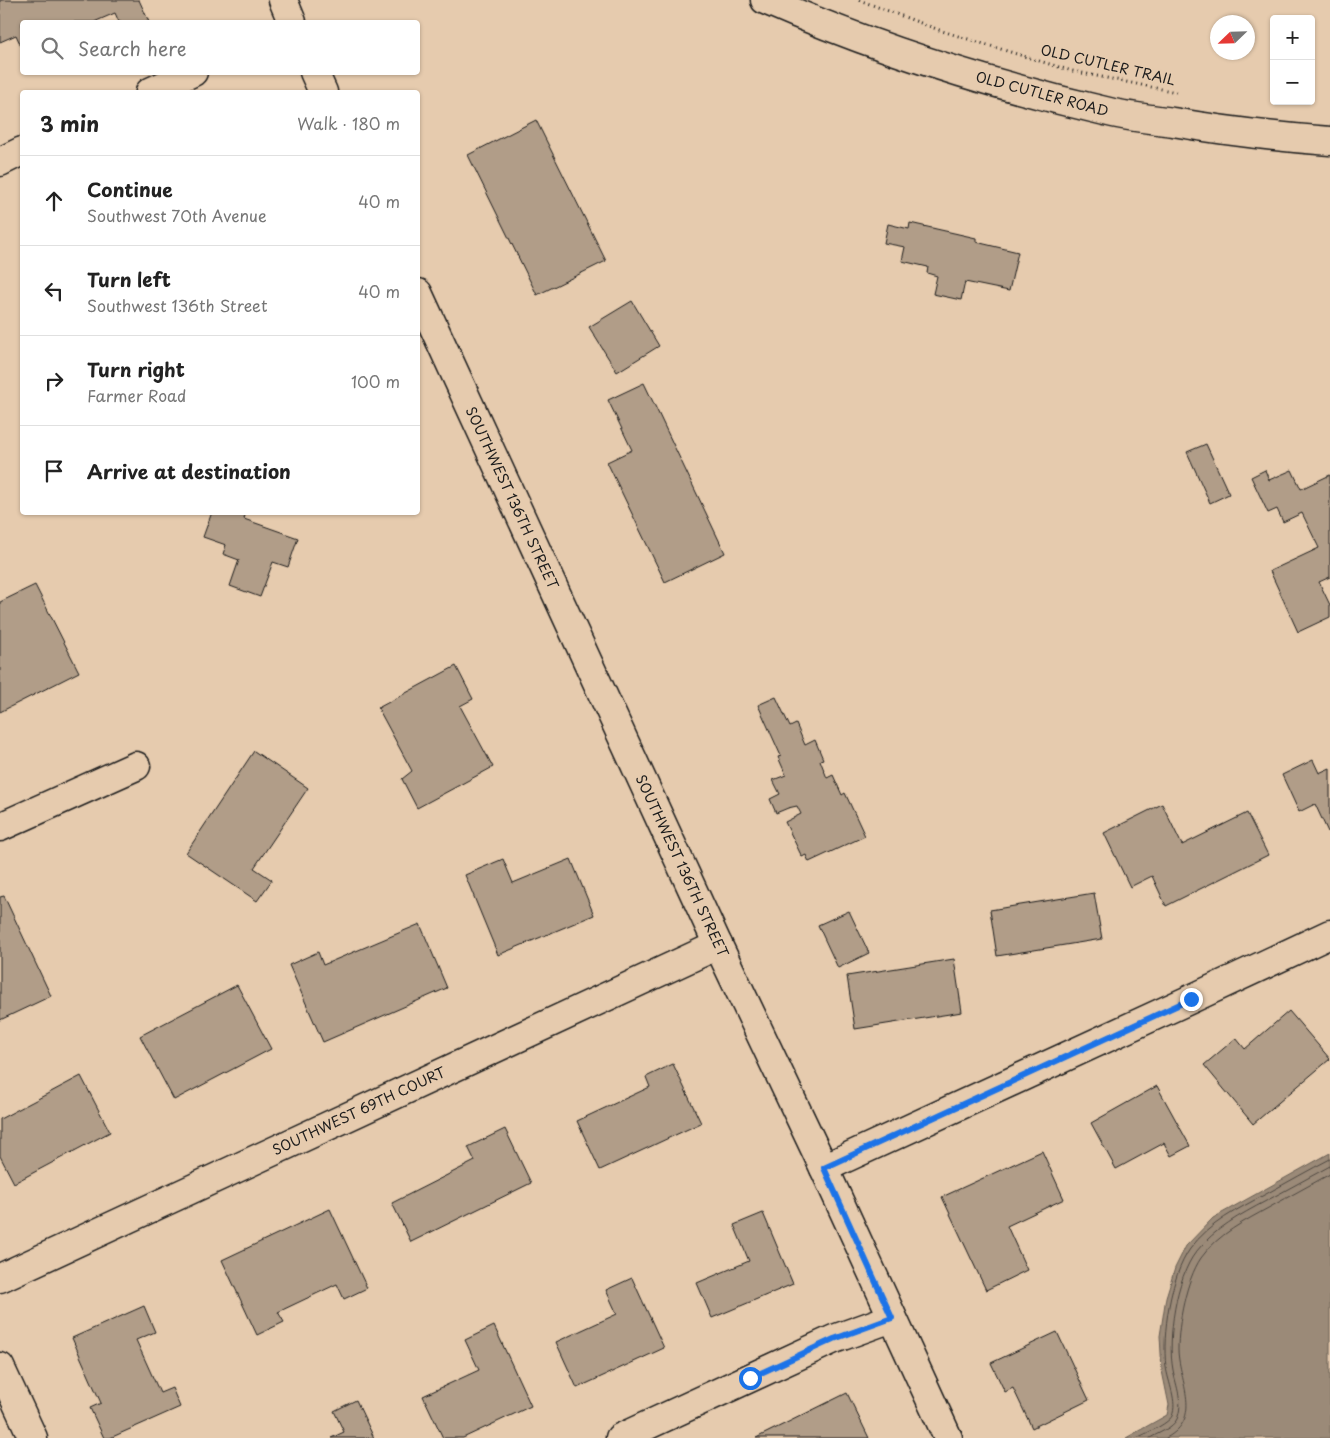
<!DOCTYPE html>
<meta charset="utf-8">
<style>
:root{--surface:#fff;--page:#f2f2f2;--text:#222;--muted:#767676;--line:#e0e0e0}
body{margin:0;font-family:"Playpen Sans",sans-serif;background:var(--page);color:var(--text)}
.controls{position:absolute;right:15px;top:15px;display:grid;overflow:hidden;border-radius:5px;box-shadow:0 1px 4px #0004}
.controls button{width:45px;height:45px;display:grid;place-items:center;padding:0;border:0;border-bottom:1px solid var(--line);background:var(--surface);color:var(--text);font:25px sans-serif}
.compass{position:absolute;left:1210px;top:15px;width:45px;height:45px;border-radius:50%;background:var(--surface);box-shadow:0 1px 4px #0004;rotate:247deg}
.stop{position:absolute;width:15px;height:15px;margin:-11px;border:4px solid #1a73e8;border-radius:50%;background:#fff}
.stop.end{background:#1a73e8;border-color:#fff;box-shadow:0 1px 5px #0008}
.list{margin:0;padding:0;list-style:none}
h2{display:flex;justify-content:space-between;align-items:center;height:65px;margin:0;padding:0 20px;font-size:21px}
h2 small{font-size:16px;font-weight:400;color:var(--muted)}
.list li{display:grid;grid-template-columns:32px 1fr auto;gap:15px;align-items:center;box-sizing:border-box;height:90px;padding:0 20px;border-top:1px solid var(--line)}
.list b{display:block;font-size:19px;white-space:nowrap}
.list p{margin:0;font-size:16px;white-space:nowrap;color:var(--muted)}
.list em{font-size:16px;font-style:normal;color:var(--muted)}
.icon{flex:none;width:28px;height:28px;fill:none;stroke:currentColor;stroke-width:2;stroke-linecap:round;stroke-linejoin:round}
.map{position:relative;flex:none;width:1330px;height:1438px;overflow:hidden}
.search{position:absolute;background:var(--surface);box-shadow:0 1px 4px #0004;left:20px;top:20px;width:400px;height:55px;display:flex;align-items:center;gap:12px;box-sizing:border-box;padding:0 18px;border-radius:5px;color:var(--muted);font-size:19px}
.panel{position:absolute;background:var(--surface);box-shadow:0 1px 4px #0004;left:20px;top:90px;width:400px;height:425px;border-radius:5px}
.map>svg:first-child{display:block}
.water{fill:#9b8a78;stroke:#685e53}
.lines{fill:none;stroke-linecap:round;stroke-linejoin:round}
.shore{stroke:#4f4841;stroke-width:1}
.building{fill:#b19d88;stroke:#1c1c1c}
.minor-casing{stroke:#1c1c1c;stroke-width:31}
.major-casing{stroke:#1c1c1c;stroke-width:31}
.path{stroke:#1c1c1c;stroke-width:3;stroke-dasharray:1 4;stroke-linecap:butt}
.minor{stroke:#e6cbae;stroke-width:28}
.major{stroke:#e6cbae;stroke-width:28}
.route{stroke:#1a73e8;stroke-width:6}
.labels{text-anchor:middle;stroke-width:4.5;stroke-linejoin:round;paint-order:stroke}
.street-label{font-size:14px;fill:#1c1c1c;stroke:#e6cbae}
</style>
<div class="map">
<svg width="1330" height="1438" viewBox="0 0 1330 1438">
<rect width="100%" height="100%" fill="#e6cbae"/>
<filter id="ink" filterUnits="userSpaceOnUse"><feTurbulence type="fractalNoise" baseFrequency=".02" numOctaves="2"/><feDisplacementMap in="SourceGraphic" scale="10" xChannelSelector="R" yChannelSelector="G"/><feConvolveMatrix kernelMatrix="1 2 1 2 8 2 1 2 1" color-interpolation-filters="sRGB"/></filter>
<g filter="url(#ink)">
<path class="water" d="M1330,1153V1438H1126L1167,1415L1169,1405L1162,1371L1160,1336L1166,1297L1175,1268L1186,1246L1213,1218Z"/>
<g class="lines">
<g class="shore">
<path d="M1136,1438C1145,1434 1168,1424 1172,1416C1178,1402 1168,1382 1166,1367C1162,1334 1170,1277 1190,1249C1209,1223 1238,1209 1266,1194C1288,1182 1309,1170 1330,1159"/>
<path d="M1150,1438C1158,1433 1173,1428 1177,1419C1184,1403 1176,1386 1173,1370C1167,1339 1176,1277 1196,1252C1215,1228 1240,1215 1266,1201C1287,1189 1309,1178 1330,1166"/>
<path d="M1166,1438C1204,1418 1179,1382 1178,1350C1178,1324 1186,1280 1201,1258C1218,1234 1245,1221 1270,1207C1290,1196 1310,1185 1330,1174"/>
</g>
</g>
<g class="building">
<path d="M0,0H139L149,22H119L115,13L94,22H22V48L16,35L0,42Z"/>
<path d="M536,120L606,261L537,295L468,155Z"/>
<path d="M910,223L976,238V242L1018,252L1009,291L965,282L961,300L933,294L937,276L927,273L928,267L902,261L905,247L884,243L888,224L909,229Z"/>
<path d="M632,301L659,346L617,372L589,327Z"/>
<path d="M644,383L725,553L665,582L607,462L632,450L608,400Z"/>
<path d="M1206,444L1229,494L1210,503L1187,452Z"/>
<path d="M1265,470L1269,480L1292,470L1301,489L1330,475V577L1319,582L1330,605V617L1298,632L1270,571L1319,548L1302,513L1283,522L1277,509L1268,513L1251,477Z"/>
<path d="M212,512H246L244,519L298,538L288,567L273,562L260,597L230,586L239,560L223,554L226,545L203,537Z"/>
<path d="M35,585L79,672L0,712V602Z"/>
<path d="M456,666L473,699L460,706L493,767L417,808L402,779L412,771L378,708Z"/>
<path d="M776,697L790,727L796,724L805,745L815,740L823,759L820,760L827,778L833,775L842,795L845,793L865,836L809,862L806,855L802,857L785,822L801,814L797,806L788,808L776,813L770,799L780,794L773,780L786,775L778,757L781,756L758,705Z"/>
<path d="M254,751L308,788L254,868L272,880L257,901L186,853Z"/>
<path d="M1313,760L1319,773L1330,768V831L1328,832L1315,804L1299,812L1282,775Z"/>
<path d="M1162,804L1182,845L1247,813L1268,855L1166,906L1152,876L1130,887L1104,833Z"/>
<path d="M503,859L513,883L571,859L594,915L498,955L465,875Z"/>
<path d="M1094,893L1102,939L997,956L990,910Z"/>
<path d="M4,896L51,996L0,1020V897Z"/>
<path d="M849,911L869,953L838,968L818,925Z"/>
<path d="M420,924L447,988L323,1042L289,965L318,952L323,965Z"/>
<path d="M954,959L962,1012L855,1029L847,976Z"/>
<path d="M237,985L271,1049L174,1100L140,1036Z"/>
<path d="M1289,1011L1330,1059L1253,1124L1204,1065L1236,1038L1245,1049Z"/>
<path d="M673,1064L701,1123L600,1170L577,1121L650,1087L646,1077Z"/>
<path d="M81,1076L110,1132L14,1183L0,1156V1119Z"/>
<path d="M1157,1086L1190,1146L1171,1156L1164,1143L1116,1169L1091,1123Z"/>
<path d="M505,1129L531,1183L411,1242L392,1203L475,1161L468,1147Z"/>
<path d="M1042,1151L1064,1199L1007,1226L1027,1270L986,1290L942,1197Z"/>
<path d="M330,1209L367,1288L344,1299L337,1284L278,1312L284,1322L257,1335L222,1260Z"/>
<path d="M763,1213L793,1284L712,1318L697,1283L749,1261L734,1225Z"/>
<path d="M632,1278L664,1348L577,1388L556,1342L617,1314L606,1290Z"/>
<path d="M144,1306L155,1332L136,1340L160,1393L172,1388L180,1407L110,1438H104L90,1408L101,1403L72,1338Z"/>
<path d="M494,1326L531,1406L463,1438H443L423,1396L479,1370L465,1340Z"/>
<path d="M1057,1332L1089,1400L1032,1428L1013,1388L1005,1392L991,1363Z"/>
<path d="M847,1393L869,1438H756Z"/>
<path d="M356,1400L374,1438H331L344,1432L334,1411Z"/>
</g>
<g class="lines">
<defs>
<g id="minor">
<path d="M283,0L292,22"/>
<path d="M314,72L323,92"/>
<path d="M150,92L193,72"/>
<path d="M0,162L22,151"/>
<path d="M418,293L718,945L824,1168L948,1438"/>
<path d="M0,827L136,766"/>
<path d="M824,1168L1191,999L1330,934"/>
<path d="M0,1278L718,945"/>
<path d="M0,1367L33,1438"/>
<path d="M620,1438L834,1339L892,1318"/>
</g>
<path id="major" d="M765,0C875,48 992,85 1109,112C1130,117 1152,119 1173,122C1225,131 1277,137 1330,141"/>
</defs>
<use href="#minor" class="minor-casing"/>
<use href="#major" class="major-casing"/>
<path class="path" d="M859,0L942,31L1072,71L1176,92"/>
<use href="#minor" class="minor"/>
<use href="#major" class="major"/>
</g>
</g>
<g class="lines" filter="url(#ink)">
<path class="route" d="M750,1378L834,1339L892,1318L824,1168L1191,999"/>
</g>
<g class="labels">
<g class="street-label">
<text transform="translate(1108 65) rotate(13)" y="5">OLD CUTLER TRAIL</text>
<text transform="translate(1042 94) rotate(15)" y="5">OLD CUTLER ROAD</text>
<text transform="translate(512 498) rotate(65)" y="5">SOUTHWEST 136TH STREET</text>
<text transform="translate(682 866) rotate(65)" y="5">SOUTHWEST 136TH STREET</text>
<text transform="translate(359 1111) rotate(-25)" y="5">SOUTHWEST 69TH COURT</text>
</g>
</g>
</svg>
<div class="controls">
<button>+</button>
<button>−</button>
</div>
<svg class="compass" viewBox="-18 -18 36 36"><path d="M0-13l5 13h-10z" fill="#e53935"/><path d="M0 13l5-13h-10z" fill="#767676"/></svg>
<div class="stop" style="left:750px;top:1378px"></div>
<div class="stop end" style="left:1191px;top:999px"></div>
<div class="search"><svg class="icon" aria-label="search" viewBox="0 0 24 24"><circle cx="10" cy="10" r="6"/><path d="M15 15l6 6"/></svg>Search here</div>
<section class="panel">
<h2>3 min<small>Walk · 180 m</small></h2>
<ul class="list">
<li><svg class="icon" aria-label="ahead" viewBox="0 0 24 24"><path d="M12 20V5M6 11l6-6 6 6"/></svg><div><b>Continue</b><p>Southwest 70th Avenue</p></div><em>40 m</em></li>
<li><svg class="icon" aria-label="left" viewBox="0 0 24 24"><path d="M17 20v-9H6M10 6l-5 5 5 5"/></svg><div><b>Turn left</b><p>Southwest 136th Street</p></div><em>40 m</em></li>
<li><svg class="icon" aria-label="right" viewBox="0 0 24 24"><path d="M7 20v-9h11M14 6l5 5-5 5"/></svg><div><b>Turn right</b><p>Farmer Road</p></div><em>100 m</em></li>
<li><svg class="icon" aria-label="arrive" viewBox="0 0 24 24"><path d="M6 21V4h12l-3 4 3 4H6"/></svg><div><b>Arrive at destination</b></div></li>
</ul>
</section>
</div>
